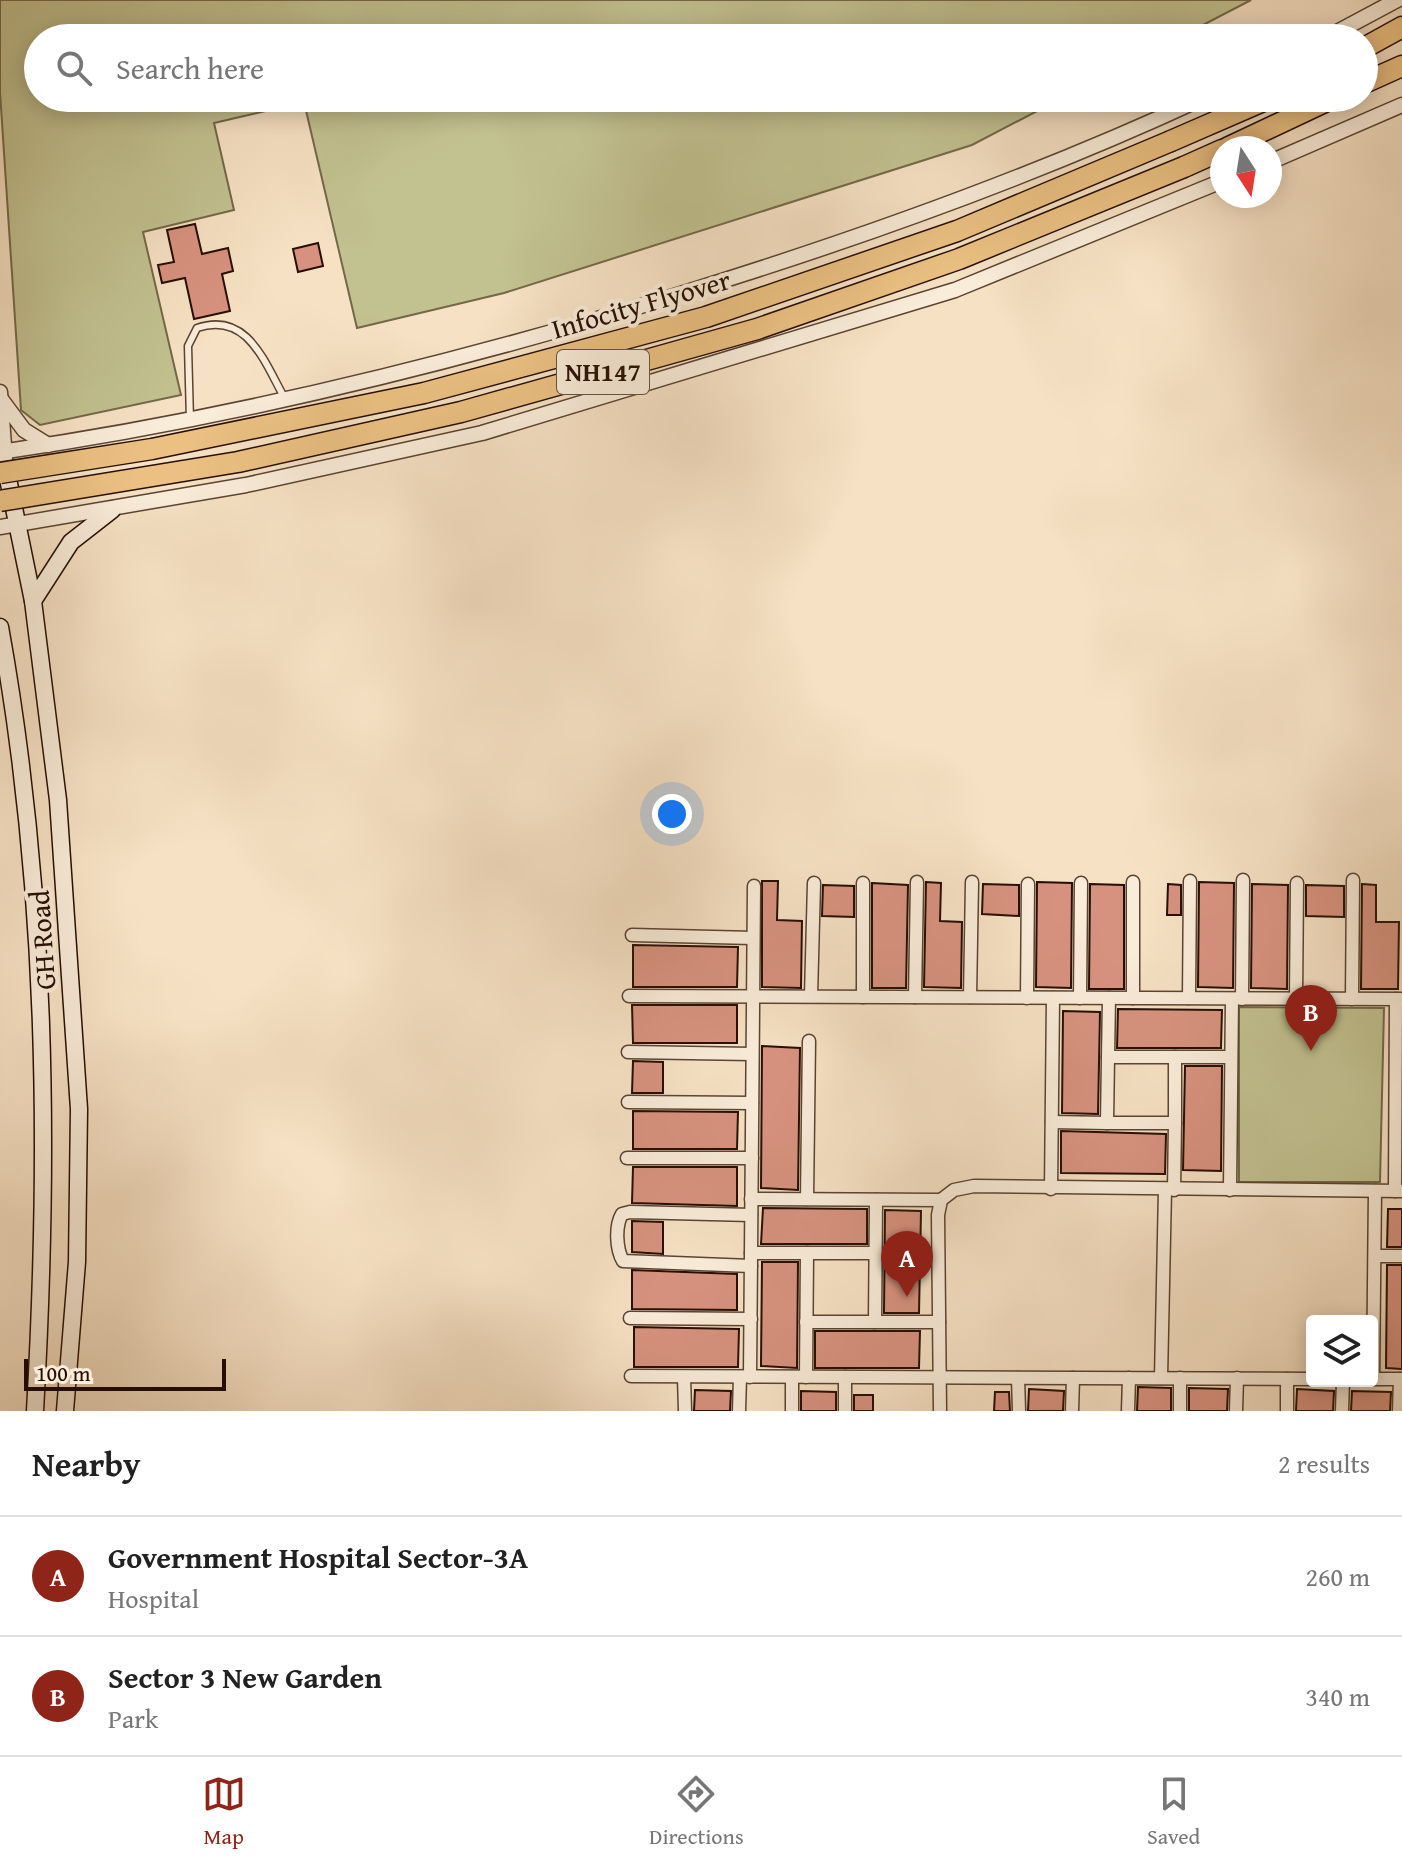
<!DOCTYPE html>
<style>
:root{--surface:#fff;--page:#f2f2f2;--text:#222;--muted:#767676;--line:#e0e0e0;--accent:#8f2418}
body{margin:0;font-family:"Gentium Book Plus",serif;background:var(--page);color:var(--text)}
.controls{position:absolute;right:24px;bottom:24px;display:grid;overflow:hidden;border-radius:8px;box-shadow:0 4px 20px #0003}
.controls button{width:72px;height:72px;display:grid;place-items:center;padding:0;border:0;border-bottom:2px solid var(--line);background:var(--surface);color:var(--text);font:40px sans-serif}
.compass{position:absolute;left:1210px;top:136px;width:72px;height:72px;border-radius:50%;background:var(--surface);box-shadow:0 4px 20px #0003;rotate:168deg}
.scale{position:absolute;left:24px;bottom:20px;width:202px;box-sizing:border-box;padding-left:8px;border:4px solid #270e02;border-top:0;font-size:22px;line-height:28px;white-space:nowrap;color:#270e02;-webkit-text-stroke:6px #f9ecd9;paint-order:stroke}
.you{position:absolute;left:672px;top:814px;width:28px;height:28px;margin:-20px;border:6px solid #fff;border-radius:50%;background:#1a73e8;box-shadow:0 0 0 12px #1a73e833}
.badge{display:grid;place-items:center;width:52px;height:52px;border-radius:50%;background:var(--accent);color:#fff;font-size:26px;font-weight:700}
.pin{position:absolute;translate:-50% -66px;filter:drop-shadow(0 2px 4px #0008)}
.pin::after{content:'';position:absolute;top:42px;width:28px;height:24px;background:inherit;clip-path:polygon(0 0,100% 0,50% 100%)}
.list{margin:0;padding:0;list-style:none}
h2{display:flex;justify-content:space-between;align-items:center;height:104px;margin:0;padding:0 32px;font-size:34px}
h2 small{font-size:26px;font-weight:400;color:var(--muted)}
.list li{display:grid;grid-template-columns:52px 1fr auto;gap:24px;align-items:center;box-sizing:border-box;height:120px;padding:0 32px;border-top:2px solid var(--line)}
.list b{display:block;font-size:30px;white-space:nowrap}
.list p{margin:0;font-size:26px;white-space:nowrap;color:var(--muted)}
.list em{font-size:26px;font-style:normal;color:var(--muted)}
.icon{flex:none;width:44px;height:44px;fill:none;stroke:currentColor;stroke-width:2;stroke-linecap:round;stroke-linejoin:round}
.map{position:relative;flex:none;width:1402px;height:1411px;overflow:hidden}
.search{position:absolute;background:var(--surface);box-shadow:0 4px 20px #0003;left:24px;right:24px;top:24px;height:88px;display:flex;align-items:center;gap:20px;box-sizing:border-box;padding:0 28px;border-radius:44px;color:var(--muted);font-size:30px}
.sheet{height:344px;background:var(--surface)}
nav{display:flex;justify-content:space-around;align-items:center;box-sizing:border-box;height:112px;border-top:2px solid var(--line);background:var(--surface);font-size:22px;color:var(--muted)}
nav a{display:grid;justify-items:center;gap:4px}
nav .on{color:var(--accent)}
.map>svg:first-child{display:block}
.green{fill:#c2c190;stroke:#746849;stroke-width:2}
.building{fill:#d7927f;stroke:#270e02;stroke-width:2}
.lines{fill:none;stroke-linecap:round;stroke-linejoin:round}
.service-casing{stroke:#5b4332;stroke-width:9}
.minor-casing{stroke:#5b4332;stroke-width:15}
.tertiary-casing{stroke:#5b4332;stroke-width:17}
.secondary-casing{stroke:#270e02;stroke-width:19}
.trunk-casing{stroke:#270e02;stroke-width:23}
.service{stroke:#f9ecd9;stroke-width:6}
.minor{stroke:#f9ecd9;stroke-width:12}
.tertiary{stroke:#f9ecd9;stroke-width:14}
.secondary{stroke:#f9ecd9;stroke-width:16}
.trunk{stroke:#ebc082;stroke-width:20}
.trunk-bridge-casing{stroke:#270e02;stroke-width:23;stroke-linecap:butt}
.trunk-bridge{stroke:#ebc082;stroke-width:20}
.labels{text-anchor:middle;stroke-width:8;stroke-linejoin:round;paint-order:stroke}
.shield{fill:#f9ecd9;stroke:#665142;stroke-width:2}
.shield-label{font-size:26px;font-weight:bold;fill:#270e02}
.street-label{font-size:28px;fill:#270e02;stroke:#f9ecd9}
</style>
<div class="map">
<svg width="1402" height="1411" viewBox="0 0 1402 1411">
<rect width="100%" height="100%" fill="#f6e1c4"/>
<filter id="stains"><feTurbulence type="fractalNoise" baseFrequency=".0025" numOctaves="4"/><feColorMatrix values="0 0 0 0 .2 0 0 0 0 .09 0 0 0 0 .02 0 0 0 .5 -.17"/></filter>
<radialGradient id="worn" r=".72"><stop offset=".6" stop-color="#630" stop-opacity="0"/><stop offset="1" stop-color="#630" stop-opacity=".3"/></radialGradient>
<g class="green">
<path d="M0,0H1251L1178,38H38V98H1062L972,145L504,293L357,328L304,102L214,123L234,210L143,232L181,395L40,425L21,410L0,92Z"/>
<path d="M1239,1007L1384,1008L1380,1182H1239Z"/>
</g>
<g class="building">
<path d="M195,224L202,254L228,248L233,271L222,274L230,311L194,319L185,278L162,283L158,265L174,262L167,230Z"/>
<path d="M318,243L323,266L298,272L293,249Z"/>
<path d="M762,881H778L777,920L802,921L801,988L762,987Z"/>
<path d="M926,882L941,883L940,921L962,922L961,988L924,987Z"/>
<path d="M1037,882L1072,883L1071,988L1036,987Z"/>
<path d="M1199,882L1234,883L1233,988L1198,987Z"/>
<path d="M872,883L908,885L906,988H872Z"/>
<path d="M983,884L1019,885V916L982,914Z"/>
<path d="M1090,884L1124,885V989H1089Z"/>
<path d="M1168,884L1181,885V915H1167Z"/>
<path d="M1252,884L1288,885L1287,989L1251,988Z"/>
<path d="M1362,884L1376,885V922H1399L1398,989H1361Z"/>
<path d="M823,885L854,886V917L822,916Z"/>
<path d="M1306,885L1344,886V917L1306,916Z"/>
<path d="M633,945L738,947L737,987H633Z"/>
<path d="M632,1005H737V1043H633Z"/>
<path d="M1118,1009L1222,1010L1221,1048H1117Z"/>
<path d="M1063,1011L1100,1012L1098,1114L1062,1113Z"/>
<path d="M762,1046L800,1048L798,1190L761,1188Z"/>
<path d="M633,1061L663,1062V1093H632Z"/>
<path d="M1185,1066H1222L1221,1171L1183,1170Z"/>
<path d="M633,1111L738,1112L737,1149H633Z"/>
<path d="M1061,1131L1166,1134L1165,1174L1061,1173Z"/>
<path d="M633,1167H737V1206L632,1203Z"/>
<path d="M763,1208L867,1209V1244H761Z"/>
<path d="M1388,1209H1402V1247H1387Z"/>
<path d="M885,1210L921,1211L919,1313H884Z"/>
<path d="M632,1221L663,1222V1254L632,1252Z"/>
<path d="M762,1262H798L797,1368L761,1366Z"/>
<path d="M1387,1265H1402V1369L1386,1368Z"/>
<path d="M632,1270L737,1274V1310L632,1309Z"/>
<path d="M634,1327L739,1329L738,1367H634Z"/>
<path d="M815,1331H920L919,1368H815Z"/>
<path d="M1138,1387L1171,1388V1411H1137Z"/>
<path d="M1189,1388L1228,1389L1227,1411H1189Z"/>
<path d="M1029,1389L1064,1391L1063,1411H1028Z"/>
<path d="M1297,1389L1334,1391L1333,1411H1296Z"/>
<path d="M695,1390L731,1391L730,1411H694Z"/>
<path d="M801,1391L836,1392V1411H801Z"/>
<path d="M1352,1391L1391,1392L1390,1411H1351Z"/>
<path d="M995,1392H1009L1010,1411H994Z"/>
<rect x="854" y="1395" width="19" height="16"/>
</g>
<g class="lines">
<defs>
<path id="service" d="M190,420L188,346L197,328C247,311 264,361 284,397"/>
<g id="minor">
<path d="M632,935L753,938"/>
<path d="M629,996L1402,999"/>
<path d="M811,996L814,883"/>
<path d="M863,997V883"/>
<path d="M915,997L917,882"/>
<path d="M970,997L972,882"/>
<path d="M1027,998L1028,884"/>
<path d="M1080,998L1081,883"/>
<path d="M1109,998L1108,1057H1231"/>
<path d="M1133,998V882"/>
<path d="M1189,998L1190,881"/>
<path d="M1242,999L1243,880"/>
<path d="M1296,999L1297,883"/>
<path d="M1352,999L1353,880"/>
<path d="M628,1052L752,1054"/>
<path d="M628,1102L752,1103"/>
<path d="M1052,1122L1107,1123L1108,1057"/>
<path d="M1107,1123H1175L1174,1190"/>
<path d="M1175,1123V1057"/>
<path d="M627,1158H752"/>
<path d="M1051,1189L1053,998"/>
<path d="M1230,1190L1232,999"/>
<path d="M1395,1191L1396,999"/>
<path d="M751,1199L941,1200"/>
<path d="M807,1199L809,1041"/>
<path d="M751,1253H807L806,1377"/>
<path d="M807,1253H876"/>
<path d="M1375,1256H1402"/>
<path d="M751,1266L623,1261C616,1249 615,1226 622,1214L630,1212L751,1215"/>
<path d="M630,1318L751,1319"/>
<path d="M806,1322H939"/>
<path d="M875,1322L876,1200"/>
<path d="M631,1376L1312,1379"/>
<path d="M684,1377L685,1411"/>
<path d="M750,1377L754,886"/>
<path d="M792,1377V1411"/>
<path d="M1018,1378L1019,1411"/>
<path d="M1161,1378L1165,1190"/>
<path d="M1180,1378V1411"/>
<path d="M1372,1379H1402"/>
<path d="M1373,1379L1375,1191"/>
<path d="M739,1411L740,1377"/>
<path d="M845,1411V1377"/>
<path d="M940,1411L938,1215L941,1200L954,1190L974,1186L1402,1191"/>
<path d="M1072,1411L1073,1378"/>
<path d="M1128,1411L1129,1378"/>
<path d="M1236,1411L1237,1378"/>
<path d="M1287,1411V1379"/>
<path d="M1342,1411L1343,1381"/>
<path d="M1399,1411L1400,1379"/>
</g>
<g id="tertiary">
<path d="M1326,38L1397,0"/>
<path d="M1270,162L1402,105"/>
<path d="M0,392L5,459"/>
<path d="M1,399L24,430L48,445"/>
<path d="M0,452C229,419 456,363 677,295C856,240 1033,177 1203,98"/>
<path d="M0,527L246,485L482,433L955,290L1222,181"/>
</g>
<g id="secondary">
<path d="M6,469L33,601L58,800L79,1109L77,1262L65,1411"/>
<path d="M33,601L71,542L112,510"/>
<path d="M0,627C47,887 50,1148 35,1411"/>
</g>
<g id="trunk">
<path d="M1364,48L1402,27"/>
<path d="M1364,83L1402,66"/>
<path d="M1171,141L1270,98"/>
<path d="M1227,148L1333,98"/>
<path d="M1184,167L1222,150"/>
</g>
</defs>
<use href="#service" class="service-casing"/>
<use href="#minor" class="minor-casing"/>
<use href="#tertiary" class="tertiary-casing"/>
<use href="#secondary" class="secondary-casing"/>
<use href="#trunk" class="trunk-casing"/>
<use href="#service" class="service"/>
<use href="#minor" class="minor"/>
<use href="#tertiary" class="tertiary"/>
<use href="#secondary" class="secondary"/>
<use href="#trunk" class="trunk"/>
<defs>
<g id="trunk-bridge">
<path d="M0,473L152,449L424,393L706,317L957,231L1171,141"/>
<path d="M0,501L238,462L461,412L757,329L959,259L1184,167"/>
</g>
</defs>
<use href="#trunk-bridge" class="trunk-bridge-casing"/>
<use href="#trunk-bridge" class="trunk-bridge"/>
</g>
<g class="labels">
<rect class="shield" x="557" y="350" width="92" height="44" rx="6"/>
<g class="shield-label">
<text x="603" y="381">NH147</text>
</g>
<g class="street-label">
<text transform="translate(641 304) rotate(-16)" y="10">Infocity Flyover</text>
<text transform="translate(42 940) rotate(-94)" y="10">GH Road</text>
</g>
</g>
<rect width="100%" height="100%" filter="url(#stains)"/>
<rect width="100%" height="100%" fill="url(#worn)"/>
</svg>
<div class="controls">
<button><svg class="icon" aria-label="layers" viewBox="0 0 24 24"><path d="M12 4l9 5-9 5-9-5zM3 14l9 5 9-5"/></svg></button>
</div>
<svg class="compass" viewBox="-18 -18 36 36"><path d="M0-13l5 13h-10z" fill="#e53935"/><path d="M0 13l5-13h-10z" fill="#767676"/></svg>
<div class="scale">100 m</div>
<div class="you"></div>
<div class="pin badge" style="left:907px;top:1297px">A</div>
<div class="pin badge" style="left:1311px;top:1051px">B</div>
<div class="search"><svg class="icon" aria-label="search" viewBox="0 0 24 24"><circle cx="10" cy="10" r="6"/><path d="M15 15l6 6"/></svg>Search here</div>
</div>
<section class="sheet">
<h2>Nearby<small>2 results</small></h2>
<ul class="list">
<li><span class="badge">A</span><div><b>Government Hospital Sector-3A</b><p>Hospital</p></div><em>260 m</em></li>
<li><span class="badge">B</span><div><b>Sector 3 New Garden</b><p>Park</p></div><em>340 m</em></li>
</ul>
</section>
<nav>
<a class="on"><svg class="icon" aria-label="map" viewBox="0 0 24 24"><path d="M3 6l6-2 6 2 6-2v14l-6 2-6-2-6 2zM9 4v14M15 6v14"/></svg>Map</a>
<a><svg class="icon" aria-label="directions" viewBox="0 0 24 24"><path d="M12 3l9 9-9 9-9-9zM9 14v-3h6M13 9l2 2-2 2"/></svg>Directions</a>
<a><svg class="icon" aria-label="saved" viewBox="0 0 24 24"><path d="M7 4h10v16l-5-4-5 4z"/></svg>Saved</a>
</nav>
